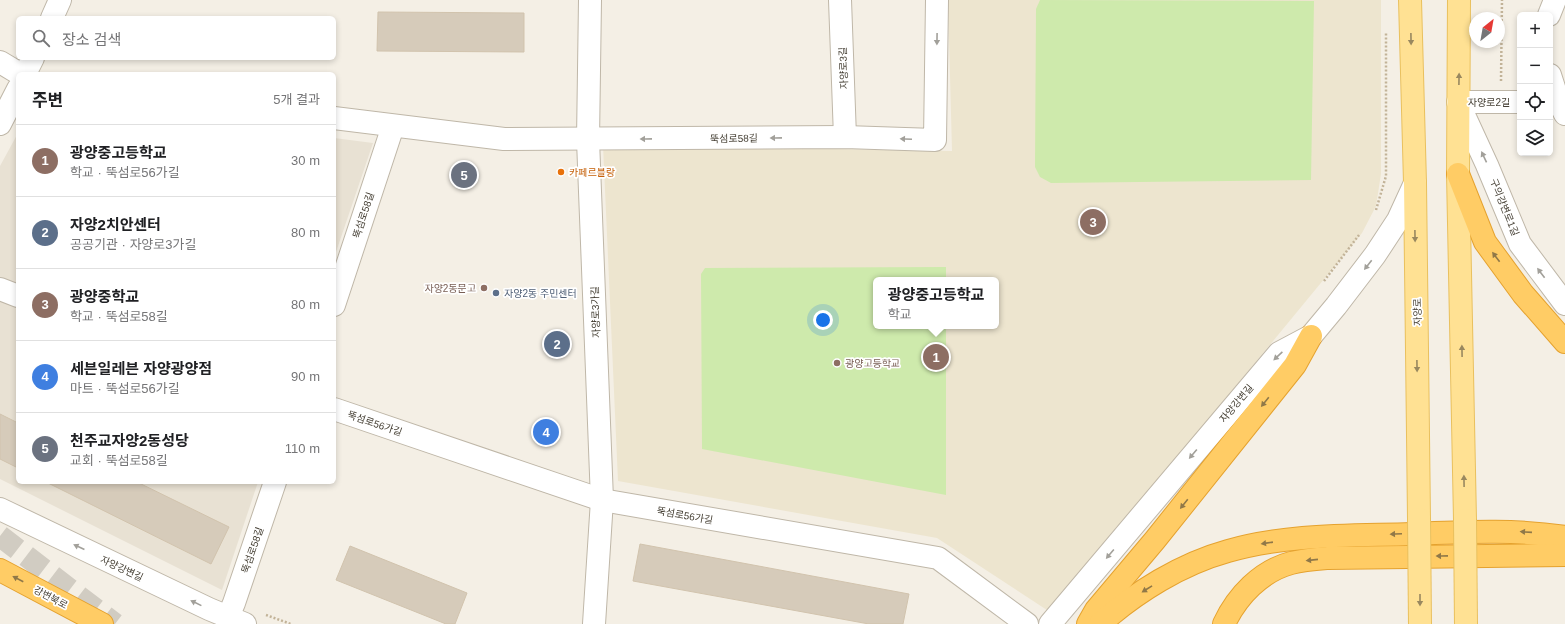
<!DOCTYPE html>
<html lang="ko">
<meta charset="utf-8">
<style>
:root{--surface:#fff;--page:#f6f6f6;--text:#202124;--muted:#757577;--line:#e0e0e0;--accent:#d93025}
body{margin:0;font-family:Helvetica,"Noto Sans KR",sans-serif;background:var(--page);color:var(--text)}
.controls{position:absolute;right:12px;top:12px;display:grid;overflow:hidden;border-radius:6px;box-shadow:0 2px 6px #0003}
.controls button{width:36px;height:36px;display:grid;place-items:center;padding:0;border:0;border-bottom:1px solid var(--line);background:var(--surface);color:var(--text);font:20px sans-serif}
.compass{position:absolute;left:1469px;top:12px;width:36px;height:36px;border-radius:50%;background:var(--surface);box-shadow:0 2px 6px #0003;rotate:31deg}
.you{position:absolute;left:823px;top:320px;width:14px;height:14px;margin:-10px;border:3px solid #fff;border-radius:50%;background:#1a73e8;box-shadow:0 0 0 6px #1a73e833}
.badge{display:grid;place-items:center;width:26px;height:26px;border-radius:50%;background:var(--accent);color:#fff;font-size:13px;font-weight:700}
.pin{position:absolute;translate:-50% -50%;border:2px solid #fff;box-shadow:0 1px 4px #0006}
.popup{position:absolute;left:873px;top:277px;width:126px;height:52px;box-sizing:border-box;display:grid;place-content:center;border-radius:6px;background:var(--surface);filter:drop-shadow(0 1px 3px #0005);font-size:13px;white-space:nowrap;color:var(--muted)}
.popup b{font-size:15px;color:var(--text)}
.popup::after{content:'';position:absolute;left:50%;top:100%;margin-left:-8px;border:8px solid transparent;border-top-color:var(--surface)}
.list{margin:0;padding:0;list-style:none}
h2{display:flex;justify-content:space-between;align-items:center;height:52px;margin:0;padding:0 16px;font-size:17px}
h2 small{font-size:13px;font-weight:400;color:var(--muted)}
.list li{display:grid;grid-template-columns:26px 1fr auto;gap:12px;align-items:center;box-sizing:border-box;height:72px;padding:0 16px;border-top:1px solid var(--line)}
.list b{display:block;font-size:15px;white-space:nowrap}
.list p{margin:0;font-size:13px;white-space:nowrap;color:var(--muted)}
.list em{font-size:13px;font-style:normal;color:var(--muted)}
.icon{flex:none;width:22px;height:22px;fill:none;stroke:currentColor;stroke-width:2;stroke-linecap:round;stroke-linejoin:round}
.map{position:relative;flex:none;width:1565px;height:624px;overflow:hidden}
.search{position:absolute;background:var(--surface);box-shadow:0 2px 6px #0003;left:16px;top:16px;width:320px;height:44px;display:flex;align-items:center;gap:10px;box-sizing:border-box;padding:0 14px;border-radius:6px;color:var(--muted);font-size:15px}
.panel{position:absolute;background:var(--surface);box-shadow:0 2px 6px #0003;left:16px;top:72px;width:320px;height:412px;border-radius:6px}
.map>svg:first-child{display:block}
.residential{fill:#e8e1d3}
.education{fill:#ede5cf;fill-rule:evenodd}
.green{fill:#ceeaac}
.building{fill:#d6cbba;stroke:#d1c3ad}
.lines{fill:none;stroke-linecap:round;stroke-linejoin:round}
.minor-tunnel{stroke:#d1ccc2;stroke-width:22;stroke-dasharray:22 11;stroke-linecap:butt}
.minor-casing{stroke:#bfb7a8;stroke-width:24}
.major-casing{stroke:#e9c05e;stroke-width:24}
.highway-casing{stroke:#e5a22f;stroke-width:24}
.path{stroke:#c2b398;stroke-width:2.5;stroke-dasharray:2 2;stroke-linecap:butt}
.minor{stroke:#fff;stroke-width:22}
.major{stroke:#ffe193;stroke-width:22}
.highway{stroke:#ffcc65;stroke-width:22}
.major-bridge-casing{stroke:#e9c05e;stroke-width:24;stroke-linecap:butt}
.major-bridge{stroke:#ffe193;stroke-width:22}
.oneway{fill:#a2a09a}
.oneway2{fill:#99885f}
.oneway3{fill:#907848}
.food-dot{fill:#e8710a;stroke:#fff;stroke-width:1.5}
.education-dot{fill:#8d6e63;stroke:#fff;stroke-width:1.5}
.service-dot{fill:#5c6f8a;stroke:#fff;stroke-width:1.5}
.labels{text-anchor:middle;stroke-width:3.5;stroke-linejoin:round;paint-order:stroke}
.street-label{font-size:10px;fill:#464035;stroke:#fff}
.food-label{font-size:10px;fill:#c56008;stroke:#fff;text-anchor:start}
.education-label{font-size:10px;fill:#785e54;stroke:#fff;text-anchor:end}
.service-label{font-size:10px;fill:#4e5e75;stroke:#fff;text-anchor:start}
</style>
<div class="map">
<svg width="1565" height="624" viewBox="0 0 1565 624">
<rect width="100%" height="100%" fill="#f4efe5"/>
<g class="residential">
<path d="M18,133V482H258L222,590L0,479V166Z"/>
<path d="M334,138L373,143L334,258Z"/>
</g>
<path class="education" d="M948,0H1381V174L1376,206L1362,233L1050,612L937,538L618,481L603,145L952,151ZM876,280H996V326H876Z"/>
<g class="green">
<path d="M1040,0L1314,1L1311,180L1051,183L1040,177L1035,167L1036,9Z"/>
<path d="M946,267V280H876V326H946V495L702,449L701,274L705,268Z"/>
</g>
<g class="building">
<path d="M378,12L524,13V52L377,51Z"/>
<path d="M0,414L18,423V468L0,459Z"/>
<path d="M46,482H137L229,527L211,564Z"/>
<path d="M640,544L909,594L903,624H869L633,581Z"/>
<path d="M350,546L467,593L455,624H446L336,580Z"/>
</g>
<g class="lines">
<path class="minor-tunnel" d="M0,536L115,624"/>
<defs>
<g id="minor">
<path d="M590,0L588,140L602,500L594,624"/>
<path d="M840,0L845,137"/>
<path d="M1549,15L1555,0"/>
<path d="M52,18L60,0"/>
<path d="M0,62L20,74"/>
<path d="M25,74L33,58"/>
<path d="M1550,75L1558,100L1565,114"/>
<path d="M1520,102H1458L1487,165L1520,244L1565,304"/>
<path d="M334,118L504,139L845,137L935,140L937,0"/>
<path d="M0,124L18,89"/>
<path d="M0,289L18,296"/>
<path d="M334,305L393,126"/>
<path d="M334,409L602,500L938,558L1027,624"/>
<path d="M0,509L209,609L245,624"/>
<path d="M228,617L234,603L275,482"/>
<path d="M1050,624L1279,353L1311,336L1336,306L1375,255L1398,220L1415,183"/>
</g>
<g id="major">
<path d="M1410,0L1415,183L1419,519"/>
<path d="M1459,0L1458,174L1465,520"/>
</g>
<g id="highway">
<path d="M1458,174L1485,242L1523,294L1565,342"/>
<path d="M0,570L102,624"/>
<path d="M1088,624L1096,610L1155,540L1295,365L1311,336"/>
<path d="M1100,624C1136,592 1181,564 1228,551C1287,534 1351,536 1411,534C1463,532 1514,529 1565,537"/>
<path d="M1224,624C1237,596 1261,571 1291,563C1303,560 1316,559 1328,558L1565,555"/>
</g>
</defs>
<use href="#minor" class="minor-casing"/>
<use href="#major" class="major-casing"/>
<use href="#highway" class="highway-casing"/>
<g class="path">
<path d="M1501,81L1502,0"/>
<path d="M1376,210L1386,176V32"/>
<path d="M1324,281L1359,235"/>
<path d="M266,615L291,624"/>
</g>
<use href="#minor" class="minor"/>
<use href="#major" class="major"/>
<use href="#highway" class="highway"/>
<defs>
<g id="major-bridge">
<path d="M1419,519L1420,624"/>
<path d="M1465,520L1466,624"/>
</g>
</defs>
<use href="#major-bridge" class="major-bridge-casing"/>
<use href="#major-bridge" class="major-bridge"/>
</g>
<defs><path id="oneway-solid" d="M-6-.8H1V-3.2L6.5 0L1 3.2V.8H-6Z"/></defs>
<g class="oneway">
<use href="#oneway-solid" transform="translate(937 39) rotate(91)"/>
<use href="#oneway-solid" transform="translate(776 138) rotate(179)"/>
<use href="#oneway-solid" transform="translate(646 139) rotate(179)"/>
<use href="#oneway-solid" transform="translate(906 139) rotate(-178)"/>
<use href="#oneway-solid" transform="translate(1484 157) rotate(-115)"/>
<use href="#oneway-solid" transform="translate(1368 265) rotate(128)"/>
<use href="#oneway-solid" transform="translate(1541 273) rotate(-127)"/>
<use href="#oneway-solid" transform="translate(1278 356) rotate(137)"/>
<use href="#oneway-solid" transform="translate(1193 454) rotate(130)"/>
<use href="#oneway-solid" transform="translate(79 547) rotate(-155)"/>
<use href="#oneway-solid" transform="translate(1110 554) rotate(130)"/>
<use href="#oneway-solid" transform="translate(196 603) rotate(-154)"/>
</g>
<g class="oneway2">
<use href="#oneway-solid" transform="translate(1411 39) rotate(89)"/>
<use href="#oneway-solid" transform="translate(1459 79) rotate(-89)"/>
<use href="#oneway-solid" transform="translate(1415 236) rotate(89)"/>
<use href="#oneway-solid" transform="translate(1462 351) rotate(-91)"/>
<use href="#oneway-solid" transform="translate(1417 366) rotate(89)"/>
<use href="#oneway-solid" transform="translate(1464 481) rotate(-91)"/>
<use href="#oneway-solid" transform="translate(1420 600) rotate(90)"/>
</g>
<g class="oneway3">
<use href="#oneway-solid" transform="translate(1496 257) rotate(-127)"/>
<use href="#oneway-solid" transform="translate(1265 402) rotate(129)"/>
<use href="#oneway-solid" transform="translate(1184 504) rotate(129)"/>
<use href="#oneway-solid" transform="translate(1526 532) rotate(-176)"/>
<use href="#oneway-solid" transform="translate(1396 534) rotate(178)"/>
<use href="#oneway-solid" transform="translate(1267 543) rotate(172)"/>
<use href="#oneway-solid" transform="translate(1442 556) rotate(179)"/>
<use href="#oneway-solid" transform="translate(1312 560) rotate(174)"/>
<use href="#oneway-solid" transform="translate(18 579) rotate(-152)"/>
<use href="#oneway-solid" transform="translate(1147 589) rotate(148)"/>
</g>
<circle class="food-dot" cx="561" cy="172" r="4"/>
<g class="education-dot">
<circle cx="484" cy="288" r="4"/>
<circle cx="837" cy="363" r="4"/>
</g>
<circle class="service-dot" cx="496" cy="293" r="4"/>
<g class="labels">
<g class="street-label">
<text transform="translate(843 68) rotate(-92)" y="4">자양로3길</text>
<text x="1489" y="106">자양로2길</text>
<text transform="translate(734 138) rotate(-1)" y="4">뚝섬로58길</text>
<text transform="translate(1505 207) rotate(68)" y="4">구의강변로1길</text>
<text transform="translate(363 215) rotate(-72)" y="4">뚝섬로58길</text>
<text transform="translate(595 312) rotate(-92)" y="4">자양로3가길</text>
<text transform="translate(1417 312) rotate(-91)" y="4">자양로</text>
<text transform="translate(1236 403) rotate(-50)" y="4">자양강변길</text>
<text transform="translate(375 423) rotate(19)" y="4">뚝섬로56가길</text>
<text transform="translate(685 515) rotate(10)" y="4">뚝섬로56가길</text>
<text transform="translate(252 550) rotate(-71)" y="4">뚝섬로58길</text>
<text transform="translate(122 568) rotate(25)" y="4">자양강변길</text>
<text transform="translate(51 597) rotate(28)" y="4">강변북로</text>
</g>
<g class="food-label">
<text x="569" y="176">카페르블랑</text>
</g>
<g class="education-label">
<text x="476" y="292">자양2동문고</text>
<text x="845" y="367" text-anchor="start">광양고등학교</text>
</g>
<g class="service-label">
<text x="504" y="297">자양2동 주민센터</text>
</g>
</g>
</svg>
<div class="controls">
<button>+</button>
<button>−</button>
<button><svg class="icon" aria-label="locate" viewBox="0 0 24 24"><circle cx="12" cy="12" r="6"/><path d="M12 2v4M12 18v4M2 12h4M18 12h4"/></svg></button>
<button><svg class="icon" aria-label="layers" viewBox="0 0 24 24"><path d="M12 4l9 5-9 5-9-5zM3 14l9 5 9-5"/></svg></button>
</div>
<svg class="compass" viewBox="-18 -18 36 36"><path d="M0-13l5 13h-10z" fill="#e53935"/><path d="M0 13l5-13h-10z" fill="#757577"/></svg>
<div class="you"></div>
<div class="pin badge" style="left:936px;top:357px;background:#8d6e63">1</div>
<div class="popup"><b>광양중고등학교</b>학교</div>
<div class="pin badge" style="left:557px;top:344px;background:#5c6f8a">2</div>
<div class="pin badge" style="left:1093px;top:222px;background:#8d6e63">3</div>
<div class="pin badge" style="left:546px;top:432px;background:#3f7fe0">4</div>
<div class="pin badge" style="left:464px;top:175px;background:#6b7280">5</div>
<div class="search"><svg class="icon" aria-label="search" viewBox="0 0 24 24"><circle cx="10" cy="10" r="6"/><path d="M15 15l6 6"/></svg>장소 검색</div>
<section class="panel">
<h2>주변<small>5개 결과</small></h2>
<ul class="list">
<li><span class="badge" style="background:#8d6e63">1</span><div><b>광양중고등학교</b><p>학교 · 뚝섬로56가길</p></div><em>30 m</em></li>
<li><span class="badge" style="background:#5c6f8a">2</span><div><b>자양2치안센터</b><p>공공기관 · 자양로3가길</p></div><em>80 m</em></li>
<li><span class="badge" style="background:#8d6e63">3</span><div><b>광양중학교</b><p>학교 · 뚝섬로58길</p></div><em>80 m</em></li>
<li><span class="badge" style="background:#3f7fe0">4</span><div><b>세븐일레븐 자양광양점</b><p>마트 · 뚝섬로56가길</p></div><em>90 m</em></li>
<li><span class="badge" style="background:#6b7280">5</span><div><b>천주교자양2동성당</b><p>교회 · 뚝섬로58길</p></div><em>110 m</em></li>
</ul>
</section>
</div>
